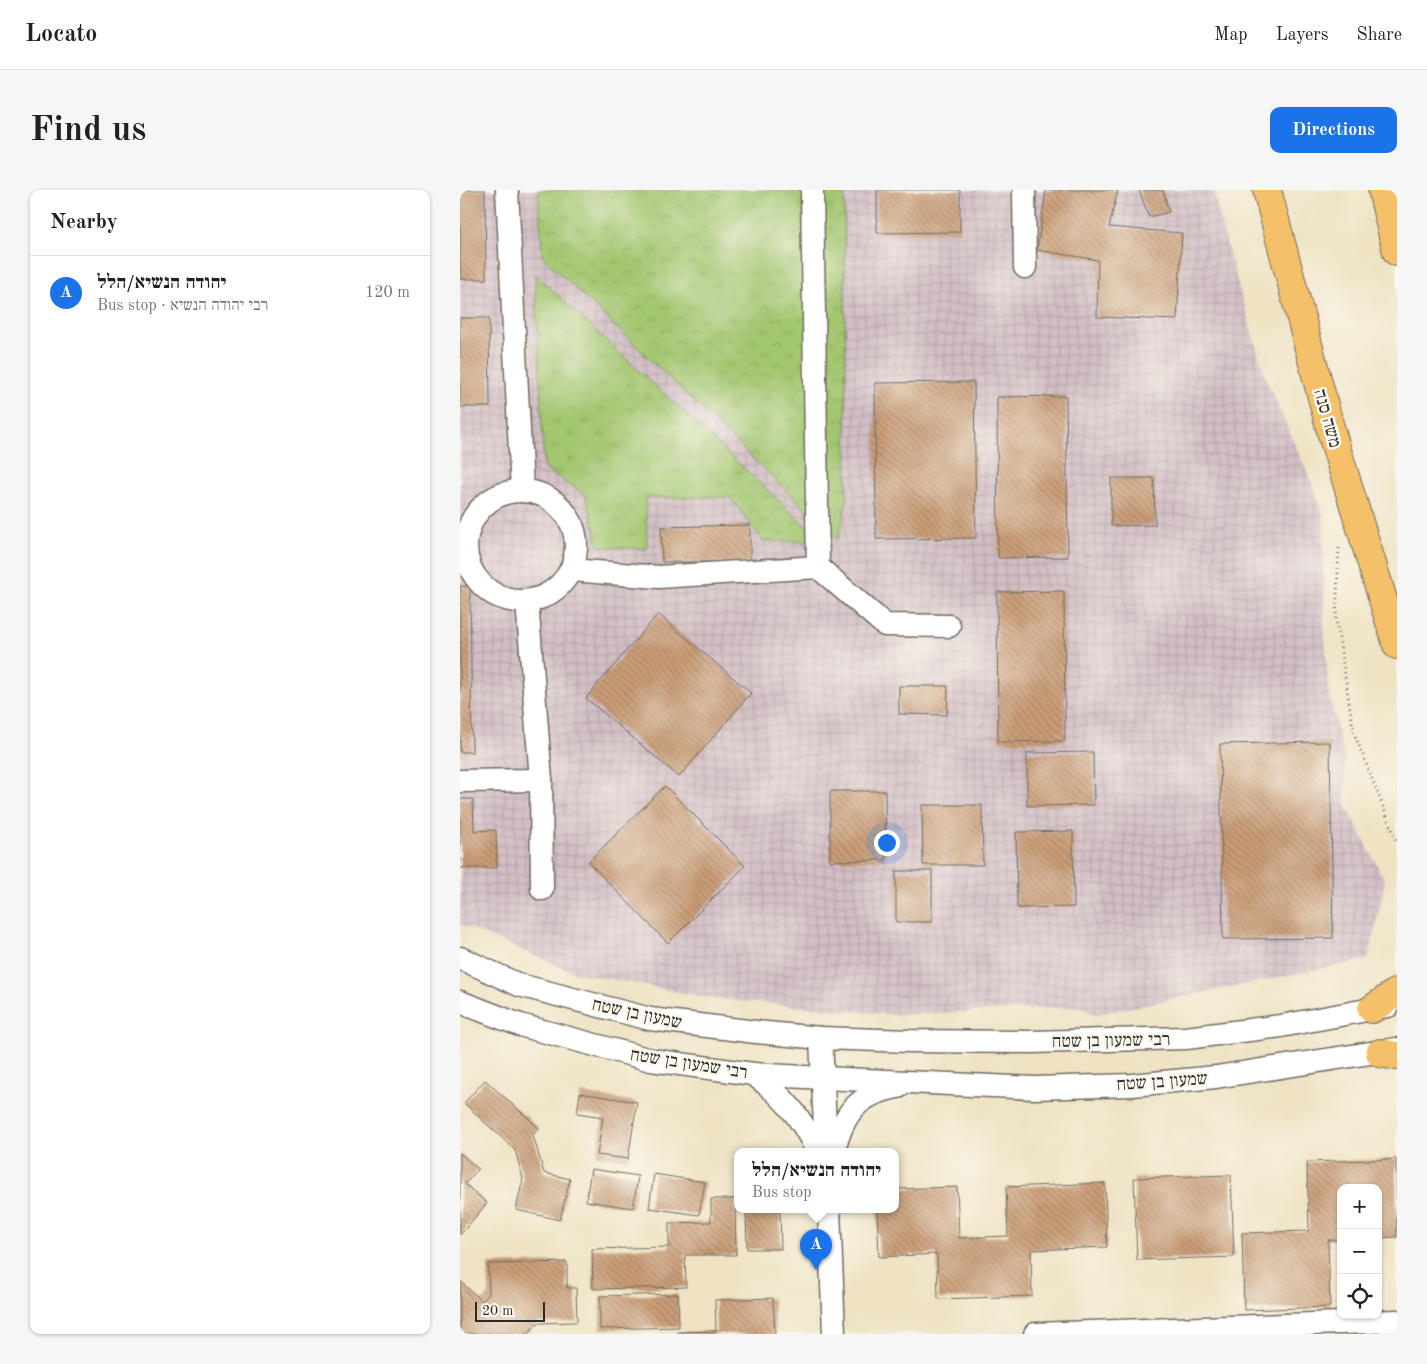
<!DOCTYPE html>
<meta charset="utf-8">
<style>
:root{--surface:#fff;--page:#f6f6f6;--text:#202124;--muted:#757577;--line:#e0e0e0;--accent:#1a73e8}
body{margin:0;font-family:"Old Standard TT","Frank Ruhl Libre",serif;background:var(--page);color:var(--text)}
.controls{position:absolute;right:15px;bottom:15px;display:grid;overflow:hidden;border-radius:10px;box-shadow:0 1px 4px #0004}
.controls button{width:45px;height:45px;display:grid;place-items:center;padding:0;border:0;border-bottom:1px solid var(--line);background:var(--surface);color:var(--text);font:25px sans-serif}
.scale{position:absolute;left:15px;bottom:12px;width:70px;box-sizing:border-box;padding-left:5px;border:2px solid #2b2b2b;border-top:0;font-size:14px;line-height:18px;white-space:nowrap;color:#2b2b2b;-webkit-text-stroke:4px #fbf7ec;paint-order:stroke}
.you{position:absolute;left:426px;top:652px;width:18px;height:18px;margin:-12px;border:4px solid #fff;border-radius:50%;background:#1a73e8;box-shadow:0 0 0 8px #1a73e833}
.badge{display:grid;place-items:center;width:32px;height:32px;border-radius:50%;background:var(--accent);color:#fff;font-size:16px;font-weight:700}
.pin{position:absolute;translate:-50% -41px;filter:drop-shadow(0 1px 2px #0008)}
.pin::after{content:'';position:absolute;top:26px;width:18px;height:15px;background:inherit;clip-path:polygon(0 0,100% 0,50% 100%)}
.popup{position:absolute;left:274px;top:958px;width:165px;height:65px;box-sizing:border-box;display:grid;place-content:center;border-radius:10px;background:var(--surface);filter:drop-shadow(0 1px 4px #0005);font-size:16px;white-space:nowrap;color:var(--muted)}
.popup b{font-size:19px;color:var(--text)}
.popup::after{content:'';position:absolute;left:50%;top:100%;margin-left:-10px;border:10px solid transparent;border-top-color:var(--surface)}
.list{margin:0;padding:0;list-style:none}
h2{display:flex;justify-content:space-between;align-items:center;height:65px;margin:0;padding:0 20px;font-size:21px}
h2 small{font-size:16px;font-weight:400;color:var(--muted)}
.list li{display:grid;grid-template-columns:32px 1fr auto;gap:15px;align-items:center;box-sizing:border-box;height:75px;padding:0 20px;border-top:1px solid var(--line)}
.list b{display:block;font-size:19px;white-space:nowrap}
.list p{margin:0;font-size:16px;white-space:nowrap;color:var(--muted)}
.list em{font-size:16px;font-style:normal;color:var(--muted)}
.icon{flex:none;width:28px;height:28px;fill:none;stroke:currentColor;stroke-width:2;stroke-linecap:round;stroke-linejoin:round}
.map{position:relative;flex:none;width:937px;height:1144px;overflow:hidden;border-radius:10px}
header{display:flex;align-items:center;gap:30px;box-sizing:border-box;height:70px;padding:0 25px;background:var(--surface);border-bottom:1px solid var(--line)}
header strong{font-size:24px}
nav{display:flex;gap:28px;margin-inline-start:auto;font-size:18px}
.intro{display:flex;align-items:center;justify-content:space-between;box-sizing:border-box;height:120px;padding:0 30px}
h1{margin:0;font-size:35px}
.button{padding:12px 22px;border-radius:10px;background:var(--accent);color:#fff;font-size:18px;font-weight:700}
main{display:flex;gap:30px;padding:0 30px}
aside{flex:1;background:var(--surface);border-radius:10px;box-shadow:0 1px 4px #0004}
.map>svg:first-child{display:block}
.industrial{fill:url(#industrial-grid)}
.grass{fill:url(#grass-tufts);stroke:#67784d}
.park{fill:url(#park-crowns);stroke:#67784d}
.building{fill:url(#building-back-hatch)}
.lines{fill:none;stroke-linecap:round;stroke-linejoin:round}
.minor-casing{stroke:#706b61;stroke-width:25}
.major-casing{stroke:#706b61;stroke-width:30}
.path{stroke:#706b61;stroke-width:3;stroke-dasharray:1 4;stroke-linecap:butt}
.minor{stroke:#fff;stroke-width:22}
.major{stroke:#f4c16a;stroke-width:28}
.labels{text-anchor:middle;stroke-width:5;stroke-linejoin:round;paint-order:stroke}
.street-label{font-size:18px;fill:#2b2b2b;stroke:#fbf7ec}
</style>
<header>
<strong>Locato</strong>
<nav><a>Map</a><a>Layers</a><a>Share</a></nav>
</header>
<div class="intro"><h1>Find us</h1><a class="button">Directions</a></div>
<main>
<aside>
<h2>Nearby<small></small></h2>
<ul class="list">
<li><span class="badge">A</span><div><b>יהודה הנשיא/הלל</b><p>Bus stop · רבי יהודה הנשיא</p></div><em>120 m</em></li>
</ul>
</aside>
<div class="map">
<svg width="937" height="1144" viewBox="0 0 937 1144">
<defs>
<pattern id="industrial-grid" width="8" height="8" patternUnits="userSpaceOnUse" patternTransform="scale(1.25)"><rect width="8" height="8" fill="#d2bec4"/><path d="M0 4h8M4 0v8" fill="none" stroke="#b4a3a9"/></pattern>
<pattern id="grass-tufts" width="24" height="20" patternUnits="userSpaceOnUse" patternTransform="scale(1.25)"><rect width="24" height="20" fill="#a3c66f"/><path d="M3 7l-1-3M5 7V3M7 7l1-3M15 17l-1-3M17 17v-4M19 17l1-3" fill="none" stroke="#8caa60"/></pattern>
<pattern id="park-crowns" width="20" height="18" patternUnits="userSpaceOnUse" patternTransform="scale(1.25)"><rect width="20" height="18" fill="#a3c66f"/><path d="M2 6a3 3 0 1 1 6 0M12 15a3 3 0 1 1 6 0" fill="none" stroke="#8caa60"/></pattern>
<pattern id="building-back-hatch" width="6" height="6" patternUnits="userSpaceOnUse" patternTransform="scale(1.25)"><rect width="6" height="6" fill="#ca9d77"/><path d="M-1 5l2 2M0 0l6 6M5-1l2 2" fill="none" stroke="#a48062"/></pattern>
</defs>
<rect width="100%" height="100%" fill="#fbf7ec"/>
<filter id="ink" filterUnits="userSpaceOnUse"><feTurbulence type="fractalNoise" baseFrequency=".02" numOctaves="2"/><feDisplacementMap in="SourceGraphic" scale="10" xChannelSelector="R" yChannelSelector="G"/><feConvolveMatrix kernelMatrix="1 2 1 2 8 2 1 2 1" color-interpolation-filters="sRGB"/></filter>
<filter id="wash" filterUnits="userSpaceOnUse"><feTurbulence type="fractalNoise" baseFrequency=".0096" numOctaves="4" result="noise"/><feDisplacementMap in="SourceGraphic" scale="20" xChannelSelector="R" yChannelSelector="G"/><feGaussianBlur stdDeviation="1.12" result="paint"/><feColorMatrix in="noise" values="0 0 0 0 0 0 0 0 0 0 0 0 0 0 0 0 0 1.4 0 .05"/><feComposite in="paint" operator="in"/></filter>
<g filter="url(#wash)">
<rect width="100%" height="100%" fill="#efe3c4"/>
<path class="industrial" d="M0,0H753L763,42L804,184L852,293L863,324L864,440L870,508L885,572V613L925,691L909,769L634,825L621,817L435,825L256,809L113,782L0,734Z"/>
<path class="grass" d="M75,84L363,352L303,351L270,307L186,308L187,359L139,357L126,306L84,278Z"/>
<path class="park" d="M78,0H384L387,310L378,350L82,66Z"/>
<g id="blocks">
<g class="building">
<path d="M0,0H25L26,89H0Z"/>
<path d="M417,0H500V42L417,43Z"/>
<path d="M586,0H658L649,37L722,43L717,130L637,127L638,70L577,60Z"/>
<path d="M679,0H703L709,22L689,27Z"/>
<path d="M0,128H29L30,217H0Z"/>
<path d="M514,192L516,348L416,349L415,193Z"/>
<path d="M606,206L608,367L538,368L537,207Z"/>
<path d="M651,288H694L695,335L651,336Z"/>
<path d="M290,335V372H202L201,337Z"/>
<path d="M0,396H10L12,562H0Z"/>
<path d="M604,401L605,551L538,552L537,402Z"/>
<path d="M198,424L291,503L219,587L126,508Z"/>
<path d="M439,496H488L487,525L439,524Z"/>
<path d="M870,552L873,748L763,749L760,554Z"/>
<path d="M633,562L634,615L567,616V563Z"/>
<path d="M205,596L285,676L208,753L128,672Z"/>
<path d="M370,601H425L426,670L370,671Z"/>
<path d="M0,609H13L14,641L36,640L37,678H0Z"/>
<path d="M462,615H522L523,675H463Z"/>
<path d="M613,641L614,717L557,718L556,642Z"/>
<rect x="436" y="681" width="36" height="51"/>
<path d="M25,890L79,938L73,945L84,983L110,989L100,1030L56,1020L63,988L55,960L4,913Z"/>
<path d="M120,903L177,912L168,969L137,965L143,927L117,923Z"/>
<path d="M0,963L18,979L5,994L27,1013L0,1045Z"/>
<path d="M936,969L937,1047L918,1048V998H881V1050H868L870,1117L784,1120L782,1043L849,1041L847,972Z"/>
<path d="M131,979L178,986L173,1018L126,1011Z"/>
<path d="M194,984L245,992L239,1025L189,1018Z"/>
<path d="M771,985L774,1067L677,1070L674,988Z"/>
<path d="M645,993L647,1057L571,1060L572,1106L478,1109L477,1064L419,1067L417,1019H435V999L497,997L499,1048L548,1046L546,997Z"/>
<path d="M251,1009H275L276,1065H225L226,1097L133,1099L132,1059L209,1057V1033L251,1032Z"/>
<path d="M286,1019H320L321,1059H287Z"/>
<path d="M107,1072V1098H116L117,1132L78,1133L67,1144H0V1091L22,1111L29,1104L28,1074Z"/>
<path d="M218,1104L219,1137L140,1139V1106Z"/>
<path d="M313,1108L315,1144H218V1142L256,1141L255,1110Z"/>
</g>
</g>
</g>
<g filter="url(#ink)">
<use href="#blocks" fill-opacity="0" stroke="#706b61" stroke-width="1"/>
<g class="lines">
<defs>
<g id="minor">
<path d="M47,0L62,301"/>
<path d="M352,0L358,377"/>
<path d="M564,0L565,77"/>
<circle cx="61" cy="356" r="55"/>
<path d="M111,380L199,387L358,377L425,435L489,436"/>
<path d="M67,411L81,590L82,699"/>
<path d="M0,591L81,590"/>
<path d="M0,768L59,795L190,829L296,842L361,848L450,851L571,852L726,848L821,836L928,816"/>
<path d="M0,812L60,835L191,870L293,884L363,888L574,898L672,895L756,887L936,859"/>
<path d="M361,848L366,961"/>
<path d="M293,884C323,905 342,928 357,961"/>
<path d="M374,961C383,923 398,904 438,897"/>
<path d="M369,1019L374,1144"/>
<path d="M575,1144L937,1131"/>
</g>
<g id="major">
<path d="M807,0L871,241L937,455"/>
<path d="M922,0L937,62"/>
<path d="M912,819L937,802"/>
<path d="M920,863L937,866"/>
</g>
</defs>
<use href="#minor" class="minor-casing"/>
<use href="#major" class="major-casing"/>
<path class="path" d="M879,358L876,429L894,543L937,652"/>
<use href="#minor" class="minor"/>
<use href="#major" class="major"/>
</g>
</g>
<g class="labels">
<g class="street-label">
<text transform="translate(868 228) rotate(74)" y="6">משה סנה</text>
<text transform="translate(177 823) rotate(12)" y="6">שמעון בן שטח</text>
<text transform="translate(651 850) rotate(-1)" y="6">רבי שמעון בן שטח</text>
<text transform="translate(229 873) rotate(9)" y="6">רבי שמעון בן שטח</text>
<text transform="translate(702 891) rotate(-4)" y="6">שמעון בן שטח</text>
</g>
</g>
</svg>
<div class="controls">
<button>+</button>
<button>−</button>
<button><svg class="icon" aria-label="locate" viewBox="0 0 24 24"><circle cx="12" cy="12" r="6"/><path d="M12 2v4M12 18v4M2 12h4M18 12h4"/></svg></button>
</div>
<div class="scale">20 m</div>
<div class="you"></div>
<div class="pin badge" style="left:356px;top:1080px">A</div>
<div class="popup"><b>יהודה הנשיא/הלל</b>Bus stop</div>
</div>
</main>
